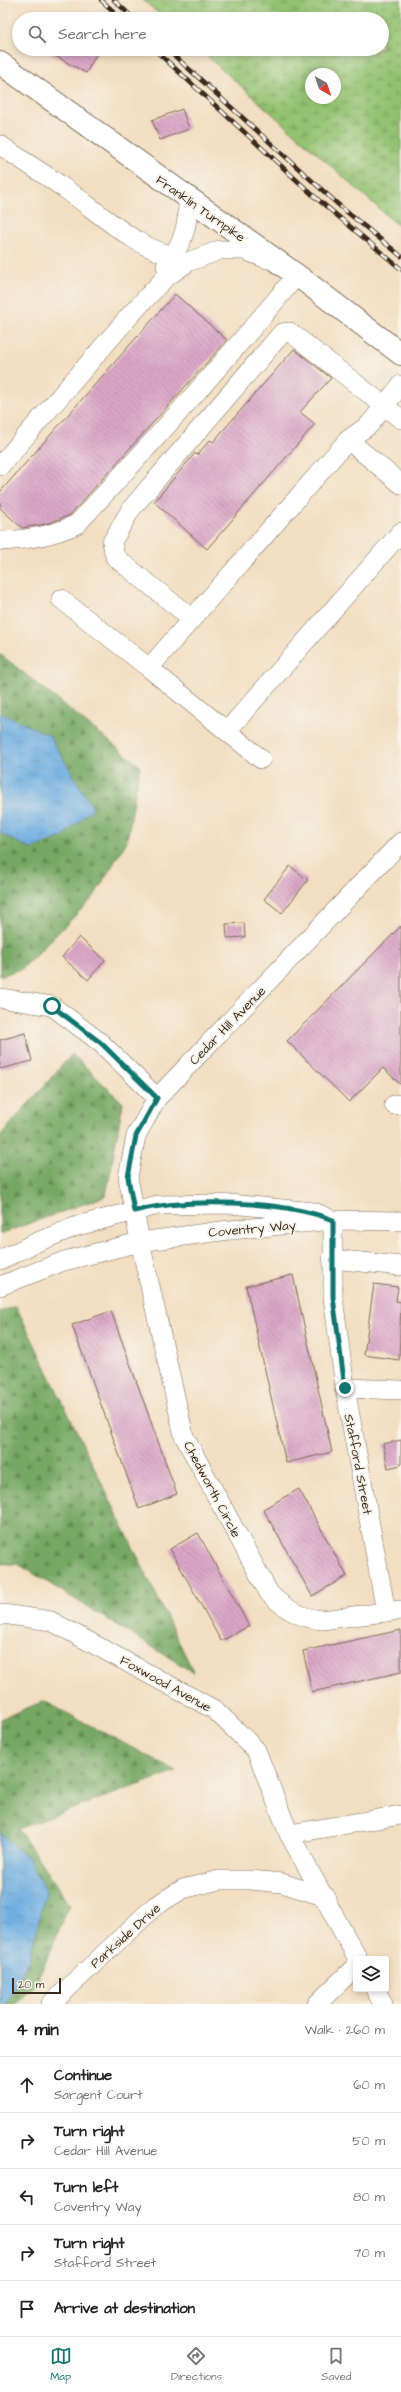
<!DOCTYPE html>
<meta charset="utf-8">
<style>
:root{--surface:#fff;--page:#f2f2f2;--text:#222;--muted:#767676;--line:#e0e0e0;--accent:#0f766e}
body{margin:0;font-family:"Architects Daughter",sans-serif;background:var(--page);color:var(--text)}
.controls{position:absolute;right:12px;bottom:12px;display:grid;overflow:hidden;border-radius:4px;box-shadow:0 2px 6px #0003}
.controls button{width:36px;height:36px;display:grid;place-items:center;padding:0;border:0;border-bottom:1px solid var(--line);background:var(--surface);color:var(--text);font:20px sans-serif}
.compass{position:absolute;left:305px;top:68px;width:36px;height:36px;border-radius:50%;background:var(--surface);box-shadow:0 2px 6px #0003;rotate:140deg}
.scale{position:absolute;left:12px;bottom:10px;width:49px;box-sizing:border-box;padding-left:4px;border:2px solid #3b2a1e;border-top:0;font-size:11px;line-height:14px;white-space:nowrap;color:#3b2a1e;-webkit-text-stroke:3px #f7f3e8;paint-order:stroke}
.stop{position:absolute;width:12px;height:12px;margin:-9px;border:3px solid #0f766e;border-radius:50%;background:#fff}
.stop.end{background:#0f766e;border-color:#fff;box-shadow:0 1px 4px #0008}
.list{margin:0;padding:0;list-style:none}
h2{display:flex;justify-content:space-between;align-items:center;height:52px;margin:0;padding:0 16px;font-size:17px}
h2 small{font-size:13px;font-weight:400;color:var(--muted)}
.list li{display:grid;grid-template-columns:26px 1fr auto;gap:12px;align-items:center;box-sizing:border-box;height:56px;padding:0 16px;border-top:1px solid var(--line)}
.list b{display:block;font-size:15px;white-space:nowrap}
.list p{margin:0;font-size:13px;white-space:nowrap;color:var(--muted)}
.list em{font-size:13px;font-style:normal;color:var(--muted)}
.icon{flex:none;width:22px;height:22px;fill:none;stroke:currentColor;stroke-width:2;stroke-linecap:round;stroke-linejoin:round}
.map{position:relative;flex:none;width:401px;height:2004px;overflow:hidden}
.search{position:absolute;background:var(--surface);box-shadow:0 2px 6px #0003;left:12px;right:12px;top:12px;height:44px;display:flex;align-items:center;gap:10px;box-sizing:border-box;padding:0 14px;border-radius:22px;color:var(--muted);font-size:15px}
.sheet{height:332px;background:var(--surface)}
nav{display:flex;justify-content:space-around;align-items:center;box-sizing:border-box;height:56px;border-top:1px solid var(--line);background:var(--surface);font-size:11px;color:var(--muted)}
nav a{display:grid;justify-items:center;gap:2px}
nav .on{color:var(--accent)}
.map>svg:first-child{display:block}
.forest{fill:url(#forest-firs);stroke:#586940}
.wetland{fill:url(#wetland-marsh);stroke:#677648;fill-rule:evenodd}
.water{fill:url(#water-ripples);stroke:#546c80}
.building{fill:url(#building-back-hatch)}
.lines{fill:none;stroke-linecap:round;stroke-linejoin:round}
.minor-casing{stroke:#7b6957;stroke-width:20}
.major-casing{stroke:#7b6957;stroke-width:24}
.minor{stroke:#fff;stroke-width:19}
.major{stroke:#fff;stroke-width:22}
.rail-casing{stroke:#3b2a1e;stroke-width:4.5}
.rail{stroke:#f7f3e8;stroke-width:3;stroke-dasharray:9;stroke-linecap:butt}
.route{stroke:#0f766e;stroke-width:5}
.labels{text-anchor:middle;stroke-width:3.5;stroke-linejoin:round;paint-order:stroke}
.street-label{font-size:13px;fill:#3b2a1e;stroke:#f7f3e8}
</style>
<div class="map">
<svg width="401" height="2004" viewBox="0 0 401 2004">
<defs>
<pattern id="forest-firs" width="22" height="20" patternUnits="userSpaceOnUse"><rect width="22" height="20" fill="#76a863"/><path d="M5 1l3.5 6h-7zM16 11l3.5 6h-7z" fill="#628951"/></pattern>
<pattern id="wetland-marsh" width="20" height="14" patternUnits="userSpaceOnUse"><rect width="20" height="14" fill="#93c271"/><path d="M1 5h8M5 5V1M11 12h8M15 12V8" fill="none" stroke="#799e5c"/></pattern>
<pattern id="water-ripples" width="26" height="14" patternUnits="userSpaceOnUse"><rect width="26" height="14" fill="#6dade1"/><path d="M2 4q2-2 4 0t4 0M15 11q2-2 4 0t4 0" fill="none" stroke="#5b8db6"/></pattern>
<pattern id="building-back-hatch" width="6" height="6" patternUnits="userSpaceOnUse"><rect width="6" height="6" fill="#daa6c7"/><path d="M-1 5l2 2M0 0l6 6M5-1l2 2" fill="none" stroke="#b287a1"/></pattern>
</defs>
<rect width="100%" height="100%" fill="#f7f3e8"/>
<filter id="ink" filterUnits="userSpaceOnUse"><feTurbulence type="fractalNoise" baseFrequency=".025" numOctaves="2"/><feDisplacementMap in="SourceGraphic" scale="8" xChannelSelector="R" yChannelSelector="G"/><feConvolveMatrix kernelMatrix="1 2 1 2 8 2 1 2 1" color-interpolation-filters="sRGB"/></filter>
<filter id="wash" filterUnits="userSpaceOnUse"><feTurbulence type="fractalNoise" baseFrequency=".012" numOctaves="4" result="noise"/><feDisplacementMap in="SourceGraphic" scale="16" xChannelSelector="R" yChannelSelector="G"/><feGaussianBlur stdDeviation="0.9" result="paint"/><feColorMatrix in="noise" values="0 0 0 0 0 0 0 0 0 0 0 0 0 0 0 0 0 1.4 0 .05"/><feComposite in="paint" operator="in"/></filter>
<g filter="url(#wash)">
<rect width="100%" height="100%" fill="#f2dec1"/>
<g class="forest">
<path d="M0,654L140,766L127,841L93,898L22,969L0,976Z"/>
<path d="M72,1054L123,1103L106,1196L0,1234V1136Z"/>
<path d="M16,1306L194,1673L18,1564H0V1312Z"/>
<path d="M44,1701L176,1771L18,1829L70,1905L36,1984L15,2004H0V1719Z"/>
</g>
<path class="wetland" d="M143,0H401V228L199,49H382V19H165ZM311,74H335V98H311Z"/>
<g class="water">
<path d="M0,713L49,735L93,808L62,837L31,849L0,833Z"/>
<path d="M0,1833L29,1859L46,1893L29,1960L6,2004H0Z"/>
</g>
<g id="blocks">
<g class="building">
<path d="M43,49H99L86,73Z"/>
<path d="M182,109L189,129L160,140L152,120Z"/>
<path d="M175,294L227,340L70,515L46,524L22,528L0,508V492Z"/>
<path d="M294,349L331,378L300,412L315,424L207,549L154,502L195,453L197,455L210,440L213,442Z"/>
<path d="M290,866L308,880L282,913L264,899Z"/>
<path d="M244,923L245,937L227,938L226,924Z"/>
<path d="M401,926V1085L383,1068L349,1102L287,1041Z"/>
<path d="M79,937L105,960L88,980L62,957Z"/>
<path d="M25,1033L32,1061L0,1069V1040Z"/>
<path d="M293,1275L332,1452L286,1463L246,1286Z"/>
<path d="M374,1284L398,1287L396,1301L401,1302L399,1360L364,1355Z"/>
<path d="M111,1311L177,1494L139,1509L72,1325Z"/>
<path d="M401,1440V1465L388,1468L383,1444Z"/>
<path d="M299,1489L347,1576L312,1596L263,1509Z"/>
<path d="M198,1533L249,1626L221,1641L170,1549Z"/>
<path d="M401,1630V1672L312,1692L303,1651Z"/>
</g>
</g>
</g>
<g filter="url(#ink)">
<use href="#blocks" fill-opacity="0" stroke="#7b6957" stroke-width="1"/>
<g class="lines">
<defs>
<g id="minor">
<path d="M0,145C21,160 43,173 64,188C94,208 139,251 173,255"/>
<path d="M166,266C183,242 188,230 188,199"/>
<path d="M348,440L401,484"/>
<path d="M0,466L133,312L165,278L188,262L220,250H244L267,259"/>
<path d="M0,541C27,540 52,536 77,524C152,443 226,361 296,276"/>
<path d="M61,599L149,668"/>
<path d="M191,618L115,557L112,542L131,509L282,333L290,332L401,419"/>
<path d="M227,731L401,532"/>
<path d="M261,759L149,668L348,440L369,425L401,385"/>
<path d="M401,842L157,1098L136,1136L128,1177L140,1242L184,1436L269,1593C285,1609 300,1618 322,1620L401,1610"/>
<path d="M0,998L52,1006L101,1043L157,1098"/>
<path d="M394,1105L401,1104"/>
<path d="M333,1220V1297L345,1388L386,1612"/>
<path d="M332,1259L401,1266"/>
<path d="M0,1260L35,1243L77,1226L158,1205L230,1204L314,1212L326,1217"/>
<path d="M0,1286L64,1261L140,1242L221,1231L333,1220L401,1221"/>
<path d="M345,1388L401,1390"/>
<path d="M0,1616L3,1614L51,1621L215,1710L256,1750L289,1834L358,1959"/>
<path d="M289,1834L401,1815"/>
<path d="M375,1989L383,2004"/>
<path d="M51,2004L155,1906L183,1889L219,1880H250L282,1883L326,1897"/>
<path d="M317,2004L356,1966"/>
</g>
<path id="major" d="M0,63L302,279L401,354"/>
</defs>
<use href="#minor" class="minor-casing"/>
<use href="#major" class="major-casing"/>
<use href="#minor" class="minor"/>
<use href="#major" class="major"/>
<defs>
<g id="rail">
<path d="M101,0L122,19"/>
<path d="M114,0L134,19"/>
<path d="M154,49L315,197L401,269"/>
<path d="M167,49L342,208L401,256"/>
</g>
</defs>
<use href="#rail" class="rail-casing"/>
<use href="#rail" class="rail"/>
</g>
</g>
<g class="lines" filter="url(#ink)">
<path class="route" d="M52,1006L101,1043L157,1098L136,1136L128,1177L134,1211C185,1198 283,1200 333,1220V1297L345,1388"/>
</g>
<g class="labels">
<g class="street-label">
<text transform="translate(201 208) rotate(35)" y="5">Franklin Turnpike</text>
<text transform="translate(227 1025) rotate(-46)" y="5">Cedar Hill Avenue</text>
<text transform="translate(252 1228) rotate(-5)" y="5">Coventry Way</text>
<text transform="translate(359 1464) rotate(79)" y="5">Stafford Street</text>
<text transform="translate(213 1489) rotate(62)" y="5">Chedworth Circle</text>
<text transform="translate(166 1683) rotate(29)" y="5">Foxwood Avenue</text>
<text transform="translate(125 1935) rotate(-42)" y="5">Parkside Drive</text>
</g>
</g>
</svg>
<div class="controls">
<button><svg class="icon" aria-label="layers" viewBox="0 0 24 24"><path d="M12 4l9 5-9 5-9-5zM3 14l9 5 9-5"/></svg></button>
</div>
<svg class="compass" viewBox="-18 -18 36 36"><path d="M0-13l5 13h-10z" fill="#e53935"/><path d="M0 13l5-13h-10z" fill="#767676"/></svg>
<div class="scale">20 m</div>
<div class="stop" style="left:52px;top:1006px"></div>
<div class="stop end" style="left:345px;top:1388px"></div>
<div class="search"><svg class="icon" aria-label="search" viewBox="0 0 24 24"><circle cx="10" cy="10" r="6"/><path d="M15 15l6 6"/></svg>Search here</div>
</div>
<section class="sheet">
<h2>4 min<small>Walk · 260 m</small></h2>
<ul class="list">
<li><svg class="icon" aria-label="ahead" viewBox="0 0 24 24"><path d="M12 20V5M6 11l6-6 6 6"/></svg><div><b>Continue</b><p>Sargent Court</p></div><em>60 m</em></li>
<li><svg class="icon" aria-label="right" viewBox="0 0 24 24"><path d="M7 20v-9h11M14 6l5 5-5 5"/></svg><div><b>Turn right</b><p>Cedar Hill Avenue</p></div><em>50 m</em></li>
<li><svg class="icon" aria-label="left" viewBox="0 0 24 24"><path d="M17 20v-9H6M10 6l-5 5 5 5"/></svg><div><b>Turn left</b><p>Coventry Way</p></div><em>80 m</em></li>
<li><svg class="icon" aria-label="right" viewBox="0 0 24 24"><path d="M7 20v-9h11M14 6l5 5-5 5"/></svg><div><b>Turn right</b><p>Stafford Street</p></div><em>70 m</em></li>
<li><svg class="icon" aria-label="arrive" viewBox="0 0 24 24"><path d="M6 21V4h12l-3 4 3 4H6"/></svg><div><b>Arrive at destination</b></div></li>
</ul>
</section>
<nav>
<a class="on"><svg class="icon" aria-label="map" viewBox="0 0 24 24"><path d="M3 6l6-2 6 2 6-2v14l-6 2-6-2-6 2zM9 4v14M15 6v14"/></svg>Map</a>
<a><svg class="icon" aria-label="directions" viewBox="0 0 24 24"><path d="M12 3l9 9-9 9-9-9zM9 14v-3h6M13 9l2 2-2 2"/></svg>Directions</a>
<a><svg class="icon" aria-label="saved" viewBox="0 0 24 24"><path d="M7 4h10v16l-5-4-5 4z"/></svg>Saved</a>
</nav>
